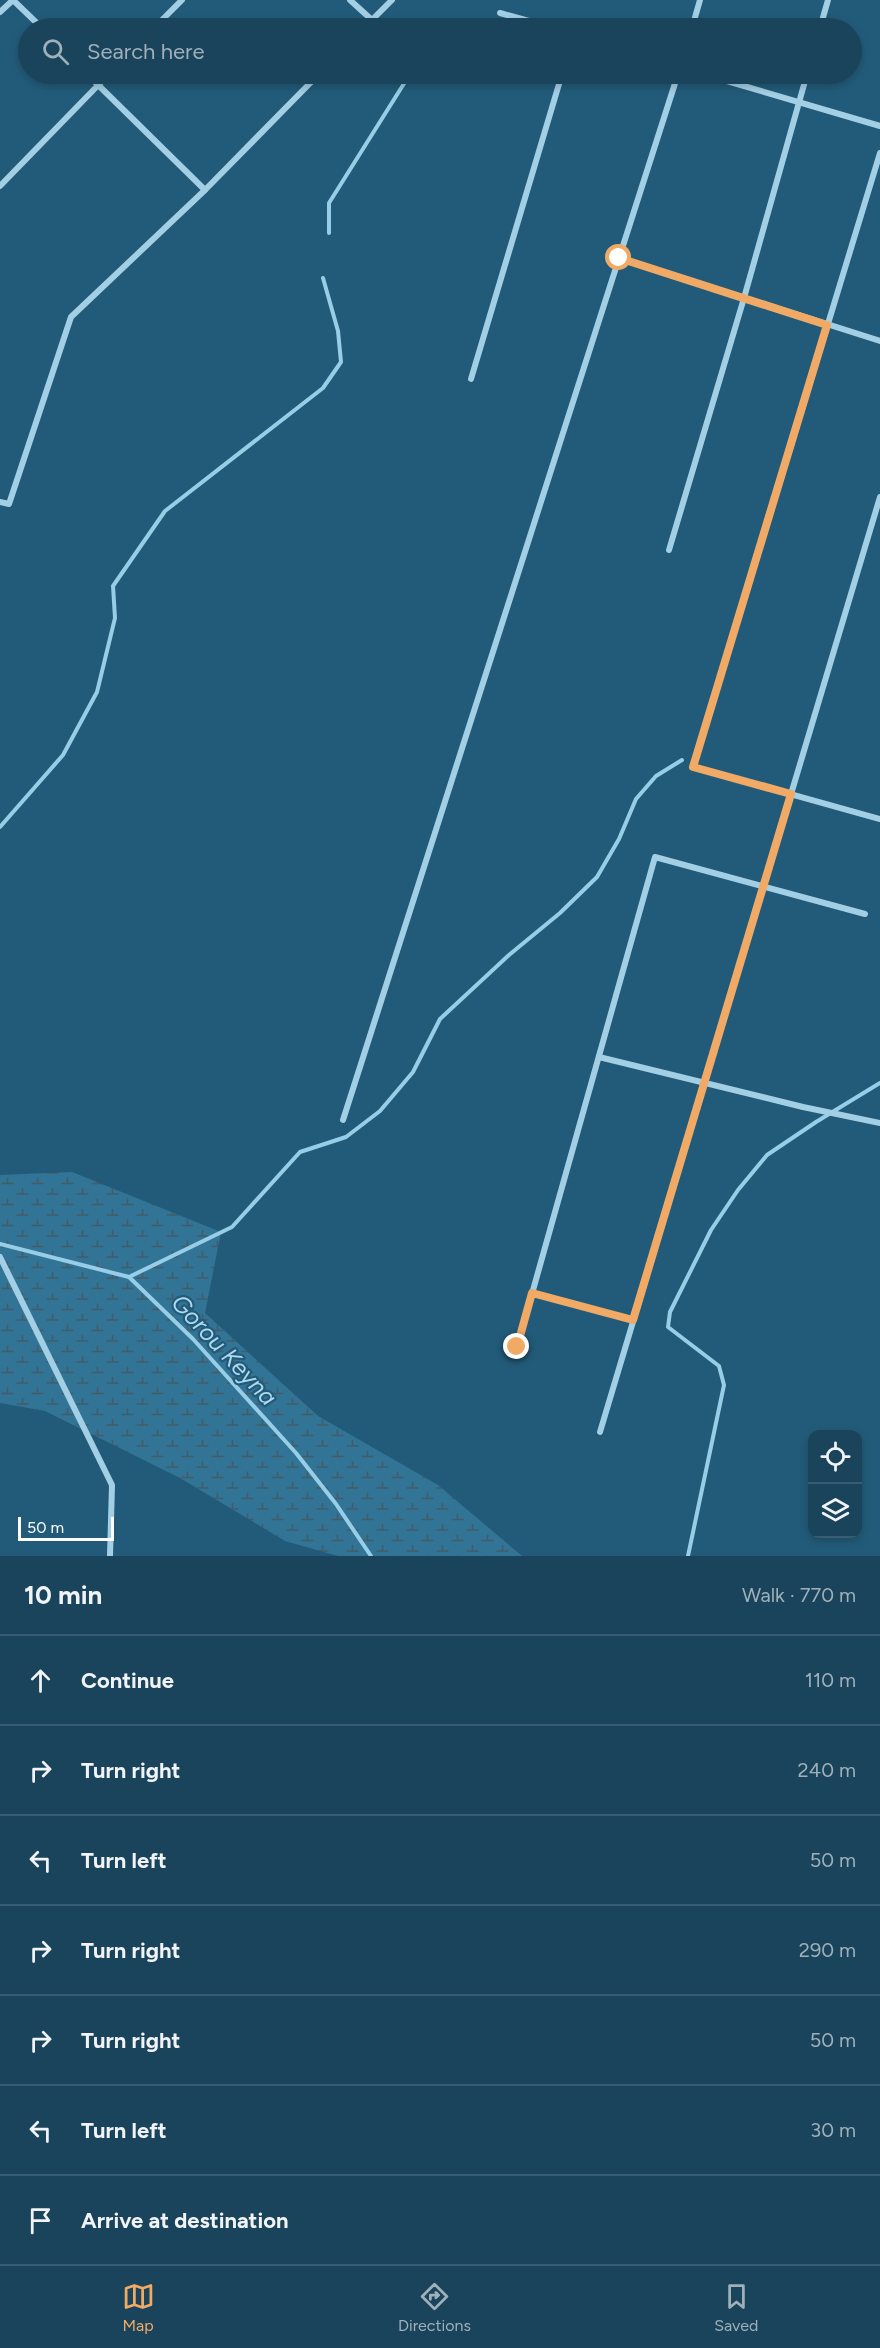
<!DOCTYPE html>
<meta charset="utf-8">
<style>
:root{--surface:#1a445b;--page:#274e64;--text:#f1f3f6;--muted:#9fb0bb;--line:#385c71;--accent:#f1aa65}
body{margin:0;font-family:Figtree,sans-serif;background:var(--page);color:var(--text)}
.controls{position:absolute;right:18px;bottom:18px;display:grid;overflow:hidden;border-radius:12px;box-shadow:0 3px 9px #0003}
.controls button{width:54px;height:54px;display:grid;place-items:center;padding:0;border:0;border-bottom:2px solid var(--line);background:var(--surface);color:var(--text);font:30px sans-serif}
.scale{position:absolute;left:18px;bottom:15px;width:96px;box-sizing:border-box;padding-left:6px;border:3px solid #fff;border-top:0;font-size:16px;line-height:21px;white-space:nowrap;color:#fff;-webkit-text-stroke:4px #225b79;paint-order:stroke}
.stop{position:absolute;width:18px;height:18px;margin:-14px;border:4px solid #f1aa65;border-radius:50%;background:#fff}
.stop.end{background:#f1aa65;border-color:#fff;box-shadow:0 2px 6px #0008}
.list{margin:0;padding:0;list-style:none}
h2{display:flex;justify-content:space-between;align-items:center;height:78px;margin:0;padding:0 24px;font-size:26px}
h2 small{font-size:20px;font-weight:400;color:var(--muted)}
.list li{display:grid;grid-template-columns:39px 1fr auto;gap:18px;align-items:center;box-sizing:border-box;height:90px;padding:0 24px;border-top:2px solid var(--line)}
.list b{display:block;font-size:22px;white-space:nowrap}
.list em{font-size:20px;font-style:normal;color:var(--muted)}
.icon{flex:none;width:33px;height:33px;fill:none;stroke:currentColor;stroke-width:2;stroke-linecap:round;stroke-linejoin:round}
.map{position:relative;flex:none;width:880px;height:1556px;overflow:hidden}
.search{position:absolute;background:var(--surface);box-shadow:0 3px 9px #0003;left:18px;right:18px;top:18px;height:66px;display:flex;align-items:center;gap:15px;box-sizing:border-box;padding:0 21px;border-radius:33px;color:var(--muted);font-size:22px}
.sheet{height:708px;background:var(--surface)}
nav{display:flex;justify-content:space-around;align-items:center;box-sizing:border-box;height:84px;border-top:2px solid var(--line);background:var(--surface);font-size:16px;color:var(--muted)}
nav a{display:grid;justify-items:center;gap:3px}
nav .on{color:var(--accent)}
.map>svg:first-child{display:block}
.wetland{fill:url(#wetland-marsh)}
.lines{fill:none;stroke-linecap:round;stroke-linejoin:round}
.stream{stroke:#97cde6;stroke-width:4}
.street{stroke:#a3cfe5;stroke-width:6}
.route{stroke:#f1aa65;stroke-width:8}
.labels{text-anchor:middle;stroke-width:4.5;stroke-linejoin:round;paint-order:stroke}
.water-label{font-size:24px;font-style:italic;fill:#aed8ed;stroke:#225b79}
</style>
<div class="map">
<svg width="880" height="1556" viewBox="0 0 880 1556">
<defs>
<pattern id="wetland-marsh" width="20" height="14" patternUnits="userSpaceOnUse" patternTransform="scale(1.5)"><rect width="20" height="14" fill="#327495"/><path d="M1 5h8M5 5V1M11 12h8M15 12V8" fill="none" stroke="#425c69"/></pattern>
</defs>
<rect width="100%" height="100%" fill="#225b79"/>
<path class="wetland" d="M72,1172L221,1232L205,1313L318,1416L438,1485L522,1556H338L285,1541L180,1478L45,1411L0,1403V1175Z"/>
<g class="lines">
<g class="stream">
<path d="M423,28L424,27"/>
<path d="M329,233V203L410,74"/>
<path d="M0,827L63,755L97,692L115,618L113,586L165,511L323,388L341,362L338,331L323,278"/>
<path d="M0,1244L129,1277L193,1339L296,1453L336,1504L371,1556"/>
<path d="M129,1277L232,1227L300,1152L346,1137L380,1111L413,1072L440,1019L509,955L560,913L597,877L619,839L636,799L656,776L682,760"/>
<path d="M688,1556L724,1385L719,1366L668,1327L670,1312L711,1230L738,1190L767,1155L816,1122L880,1083"/>
</g>
<g class="street">
<path d="M13,0L42,28"/>
<path d="M350,0L372,20"/>
<path d="M0,12L13,0"/>
<path d="M500,13L554,28"/>
<path d="M154,28L182,0"/>
<path d="M364,28L392,0"/>
<path d="M692,28L700,0"/>
<path d="M820,28L828,0"/>
<path d="M87,74L205,190"/>
<path d="M703,74L880,126"/>
<path d="M880,153L693,767L880,819"/>
<path d="M0,186L109,74"/>
<path d="M619,258L880,341"/>
<path d="M471,379L562,74"/>
<path d="M0,502L9,504L71,317L205,190L319,74"/>
<path d="M669,550L744,298L807,74"/>
<path d="M599,1057L803,1107L880,1123"/>
<path d="M343,1120L678,74"/>
<path d="M0,1257L112,1485L110,1556"/>
<path d="M532,1293L633,1320"/>
<path d="M517,1347L655,857L865,914"/>
<path d="M600,1432L880,497"/>
</g>
</g>
<g class="lines">
<path class="route" d="M517,1347L532,1293L633,1320L791,794L693,767L827,325L619,258"/>
</g>
<g class="labels">
<g class="water-label">
<text transform="translate(224 1350) rotate(47)" y="8">Gorou Keyna</text>
</g>
</g>
</svg>
<div class="controls">
<button><svg class="icon" aria-label="locate" viewBox="0 0 24 24"><circle cx="12" cy="12" r="6"/><path d="M12 2v4M12 18v4M2 12h4M18 12h4"/></svg></button>
<button><svg class="icon" aria-label="layers" viewBox="0 0 24 24"><path d="M12 4l9 5-9 5-9-5zM3 14l9 5 9-5"/></svg></button>
</div>
<div class="scale">50 m</div>
<div class="stop" style="left:619px;top:258px"></div>
<div class="stop end" style="left:517px;top:1347px"></div>
<div class="search"><svg class="icon" aria-label="search" viewBox="0 0 24 24"><circle cx="10" cy="10" r="6"/><path d="M15 15l6 6"/></svg>Search here</div>
</div>
<section class="sheet">
<h2>10 min<small>Walk · 770 m</small></h2>
<ul class="list">
<li><svg class="icon" aria-label="ahead" viewBox="0 0 24 24"><path d="M12 20V5M6 11l6-6 6 6"/></svg><div><b>Continue</b></div><em>110 m</em></li>
<li><svg class="icon" aria-label="right" viewBox="0 0 24 24"><path d="M7 20v-9h11M14 6l5 5-5 5"/></svg><div><b>Turn right</b></div><em>240 m</em></li>
<li><svg class="icon" aria-label="left" viewBox="0 0 24 24"><path d="M17 20v-9H6M10 6l-5 5 5 5"/></svg><div><b>Turn left</b></div><em>50 m</em></li>
<li><svg class="icon" aria-label="right" viewBox="0 0 24 24"><path d="M7 20v-9h11M14 6l5 5-5 5"/></svg><div><b>Turn right</b></div><em>290 m</em></li>
<li><svg class="icon" aria-label="right" viewBox="0 0 24 24"><path d="M7 20v-9h11M14 6l5 5-5 5"/></svg><div><b>Turn right</b></div><em>50 m</em></li>
<li><svg class="icon" aria-label="left" viewBox="0 0 24 24"><path d="M17 20v-9H6M10 6l-5 5 5 5"/></svg><div><b>Turn left</b></div><em>30 m</em></li>
<li><svg class="icon" aria-label="arrive" viewBox="0 0 24 24"><path d="M6 21V4h12l-3 4 3 4H6"/></svg><div><b>Arrive at destination</b></div></li>
</ul>
</section>
<nav>
<a class="on"><svg class="icon" aria-label="map" viewBox="0 0 24 24"><path d="M3 6l6-2 6 2 6-2v14l-6 2-6-2-6 2zM9 4v14M15 6v14"/></svg>Map</a>
<a><svg class="icon" aria-label="directions" viewBox="0 0 24 24"><path d="M12 3l9 9-9 9-9-9zM9 14v-3h6M13 9l2 2-2 2"/></svg>Directions</a>
<a><svg class="icon" aria-label="saved" viewBox="0 0 24 24"><path d="M7 4h10v16l-5-4-5 4z"/></svg>Saved</a>
</nav>
